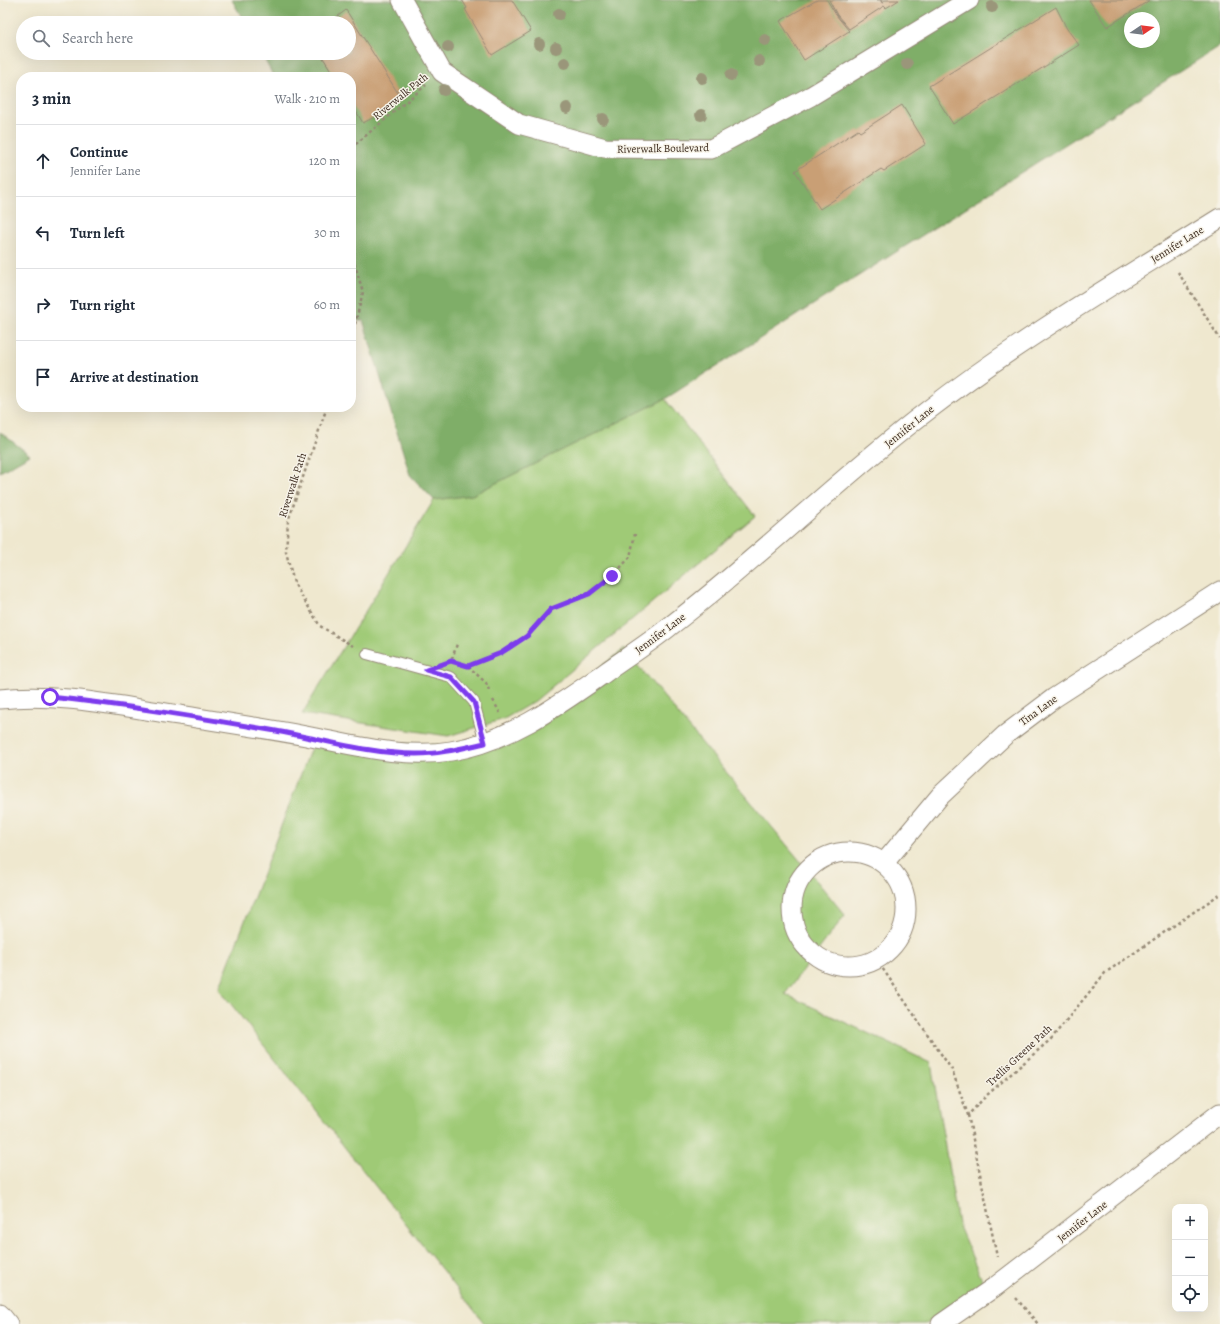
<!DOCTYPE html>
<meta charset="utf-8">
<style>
:root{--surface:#fff;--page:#f6f6f7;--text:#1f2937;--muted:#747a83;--line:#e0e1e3}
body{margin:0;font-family:Alegreya,serif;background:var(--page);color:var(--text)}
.controls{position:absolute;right:12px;bottom:12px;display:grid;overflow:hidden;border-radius:8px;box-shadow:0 4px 16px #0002}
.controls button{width:36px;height:36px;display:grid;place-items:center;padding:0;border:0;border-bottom:1px solid var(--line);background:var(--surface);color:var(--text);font:20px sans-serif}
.compass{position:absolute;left:1124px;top:12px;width:36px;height:36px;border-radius:50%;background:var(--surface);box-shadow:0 4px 16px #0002;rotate:77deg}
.stop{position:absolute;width:12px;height:12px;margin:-9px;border:3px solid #7c3aed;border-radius:50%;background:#fff}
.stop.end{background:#7c3aed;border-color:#fff;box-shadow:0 1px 4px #0008}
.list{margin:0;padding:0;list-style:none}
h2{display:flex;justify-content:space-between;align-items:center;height:52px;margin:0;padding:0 16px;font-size:17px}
h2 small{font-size:13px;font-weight:400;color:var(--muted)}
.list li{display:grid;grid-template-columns:26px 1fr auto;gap:12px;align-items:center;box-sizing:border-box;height:72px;padding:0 16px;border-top:1px solid var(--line)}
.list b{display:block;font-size:15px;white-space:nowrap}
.list p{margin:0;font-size:13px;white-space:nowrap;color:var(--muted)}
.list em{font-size:13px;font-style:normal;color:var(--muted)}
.icon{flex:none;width:22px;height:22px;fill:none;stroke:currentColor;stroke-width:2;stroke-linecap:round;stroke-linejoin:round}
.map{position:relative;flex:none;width:1220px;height:1324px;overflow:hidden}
.search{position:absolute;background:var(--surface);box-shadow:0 4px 16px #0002;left:16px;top:16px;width:340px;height:44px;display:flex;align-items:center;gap:10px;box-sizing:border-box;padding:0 14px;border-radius:22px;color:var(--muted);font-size:15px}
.panel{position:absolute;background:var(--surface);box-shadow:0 4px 16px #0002;left:16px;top:72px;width:340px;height:340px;border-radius:16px}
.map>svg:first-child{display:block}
.green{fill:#9fca76;stroke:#6d7a4a}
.forest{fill:#7fae67;stroke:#5d6c42;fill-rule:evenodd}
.building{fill:#c99f75}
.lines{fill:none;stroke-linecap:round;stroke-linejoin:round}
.service-casing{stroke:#958976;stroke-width:12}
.minor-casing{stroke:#958976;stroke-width:21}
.path{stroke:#958976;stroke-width:2.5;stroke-dasharray:3 3;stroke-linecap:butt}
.service{stroke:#fff;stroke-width:10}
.minor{stroke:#fff;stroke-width:19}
.tree{fill:#9a967a}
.route{stroke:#7c3aed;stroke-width:5}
.labels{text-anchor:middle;stroke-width:3;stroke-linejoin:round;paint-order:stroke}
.street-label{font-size:11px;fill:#3b2a1e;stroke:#f7f3e8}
</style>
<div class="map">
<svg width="1220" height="1324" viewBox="0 0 1220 1324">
<rect width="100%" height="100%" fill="#f7f3e8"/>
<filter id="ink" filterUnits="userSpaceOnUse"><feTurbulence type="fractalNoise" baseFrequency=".025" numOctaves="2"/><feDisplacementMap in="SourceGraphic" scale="8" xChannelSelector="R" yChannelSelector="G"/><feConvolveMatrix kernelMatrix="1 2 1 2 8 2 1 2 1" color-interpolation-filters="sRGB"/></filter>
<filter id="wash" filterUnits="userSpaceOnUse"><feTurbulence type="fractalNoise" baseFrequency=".012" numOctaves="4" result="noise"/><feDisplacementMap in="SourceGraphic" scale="16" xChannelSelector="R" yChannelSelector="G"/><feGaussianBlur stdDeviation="0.9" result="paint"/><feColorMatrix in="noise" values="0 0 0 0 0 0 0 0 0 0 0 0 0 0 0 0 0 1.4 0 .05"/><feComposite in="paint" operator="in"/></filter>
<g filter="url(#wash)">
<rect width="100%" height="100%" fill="#efe8cf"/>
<g class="green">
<path d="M665,399L755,516L535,701L504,719L448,736L302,714L434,500L472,495Z"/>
<path d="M624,649L845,915L785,994L931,1063L958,1224L985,1287L925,1324H485L219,989L314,740L496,747Z"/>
</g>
<g class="forest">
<path d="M232,0H1220V46L665,399L472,495L434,500L410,475L363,320L351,322V77H274L261,53H349V23H245ZM1130,18H1154V42H1130Z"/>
<path d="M0,432L30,455L0,472Z"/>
</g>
<g id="blocks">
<g class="building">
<path d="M462,0H512L531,31L492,55L465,9L467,8Z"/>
<path d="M817,0H827L836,15L849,31L804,60L780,21Z"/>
<path d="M829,0H880L883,4L881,0H899L886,8L884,6L849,29L837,15Z"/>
<path d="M1089,0H1150L1107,27Z"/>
<path d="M1056,7L1067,29L1079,45L953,124L929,86Z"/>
<path d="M346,10L401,98L382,113L363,123L351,103V77H335L320,53H349V23H329Z"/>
<path d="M902,105L926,144L884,171L881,169L820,209L795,171L858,130L860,132Z"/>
</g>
</g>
</g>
<g filter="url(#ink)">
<use href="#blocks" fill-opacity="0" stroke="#958976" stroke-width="1"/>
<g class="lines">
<defs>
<path id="service" d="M367,654L451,677L474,702L485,743"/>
<g id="minor">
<path d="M402,0L442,72L519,124L605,148L711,149L811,96L969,0"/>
<path d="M0,699C54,693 107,704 160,712C209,720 257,727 306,736C354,745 402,759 451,751C510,741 559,705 606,672C627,657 649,643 669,627C758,559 838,479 927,411C1020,339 1121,280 1220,218"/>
<circle cx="849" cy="909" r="57"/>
<path d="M884,863L940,796L1005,735L1054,698L1220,591"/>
<path d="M0,1314L8,1324"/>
<path d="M941,1324L996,1286L1220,1113"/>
</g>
</defs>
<use href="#service" class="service-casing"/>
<use href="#minor" class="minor-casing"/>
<g class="path">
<path d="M351,148L426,85"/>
<path d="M351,252L363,292L351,340"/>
<path d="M1178,272L1220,339"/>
<path d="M327,407L288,521L286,552L294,583L320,626L353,646"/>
<path d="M452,659L457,644"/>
<path d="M466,666H468L501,653L527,636L551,609L589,594L613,576L630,557L635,534"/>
<path d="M468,666L486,683L489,690"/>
<path d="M493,700L500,713"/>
<path d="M876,959L952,1070L968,1115L987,1095L1051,1039L1105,973L1220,894"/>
<path d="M968,1115L997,1257"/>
<path d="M1016,1298L1038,1324"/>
</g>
<use href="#service" class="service"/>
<use href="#minor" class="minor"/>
</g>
<g class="tree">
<circle cx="992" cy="7" r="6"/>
<circle cx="559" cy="14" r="6"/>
<circle cx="765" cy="40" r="6"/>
<circle cx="539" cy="44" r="6"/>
<circle cx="448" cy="47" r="6"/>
<circle cx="556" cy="48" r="6"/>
<circle cx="759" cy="61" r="6"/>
<circle cx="565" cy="63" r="6"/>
<circle cx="907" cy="64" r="6"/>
<circle cx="731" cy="75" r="6"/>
<circle cx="702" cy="78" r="6"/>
<circle cx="444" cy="90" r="6"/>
<circle cx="567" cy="108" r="6"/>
<circle cx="701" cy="115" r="6"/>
<circle cx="603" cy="119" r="6"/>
</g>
</g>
<g class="lines" filter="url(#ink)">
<path class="route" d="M50,697C126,705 201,718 276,731C322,739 369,754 416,754C440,754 462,748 485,743L474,702L451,677L426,670L451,661L468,666L501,653L527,636L551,609L589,594L612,576"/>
</g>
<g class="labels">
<g class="street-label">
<text transform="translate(400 96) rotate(-39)" y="4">Riverwalk Path</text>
<text transform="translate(663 148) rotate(-1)" y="4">Riverwalk Boulevard</text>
<text transform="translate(1177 244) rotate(-32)" y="4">Jennifer Lane</text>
<text transform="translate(909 426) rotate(-39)" y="4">Jennifer Lane</text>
<text transform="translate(292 485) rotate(-72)" y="4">Riverwalk Path</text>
<text transform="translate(660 633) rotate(-37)" y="4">Jennifer Lane</text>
<text transform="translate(1038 710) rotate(-36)" y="4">Tina Lane</text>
<text transform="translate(1019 1055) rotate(-43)" y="4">Trellis Greene Path</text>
<text transform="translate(1082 1221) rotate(-38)" y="4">Jennifer Lane</text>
</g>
</g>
</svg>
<div class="controls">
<button>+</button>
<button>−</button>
<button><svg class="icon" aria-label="locate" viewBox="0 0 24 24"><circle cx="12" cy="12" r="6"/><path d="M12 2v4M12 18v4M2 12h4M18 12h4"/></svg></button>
</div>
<svg class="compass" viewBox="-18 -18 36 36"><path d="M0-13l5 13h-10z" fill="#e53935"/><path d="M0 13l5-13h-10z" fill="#747a83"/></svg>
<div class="stop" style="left:50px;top:697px"></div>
<div class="stop end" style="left:612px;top:576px"></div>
<div class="search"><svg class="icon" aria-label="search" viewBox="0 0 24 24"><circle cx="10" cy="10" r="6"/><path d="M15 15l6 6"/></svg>Search here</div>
<section class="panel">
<h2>3 min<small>Walk · 210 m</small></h2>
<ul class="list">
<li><svg class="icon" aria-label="ahead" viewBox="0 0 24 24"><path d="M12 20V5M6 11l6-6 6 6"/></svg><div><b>Continue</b><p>Jennifer Lane</p></div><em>120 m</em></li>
<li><svg class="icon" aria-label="left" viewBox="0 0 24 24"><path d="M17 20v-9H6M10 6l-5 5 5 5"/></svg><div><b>Turn left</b></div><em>30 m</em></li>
<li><svg class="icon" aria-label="right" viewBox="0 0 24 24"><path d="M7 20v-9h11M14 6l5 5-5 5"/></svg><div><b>Turn right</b></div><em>60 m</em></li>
<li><svg class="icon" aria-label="arrive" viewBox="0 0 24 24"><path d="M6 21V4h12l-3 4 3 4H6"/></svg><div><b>Arrive at destination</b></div></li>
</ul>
</section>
</div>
